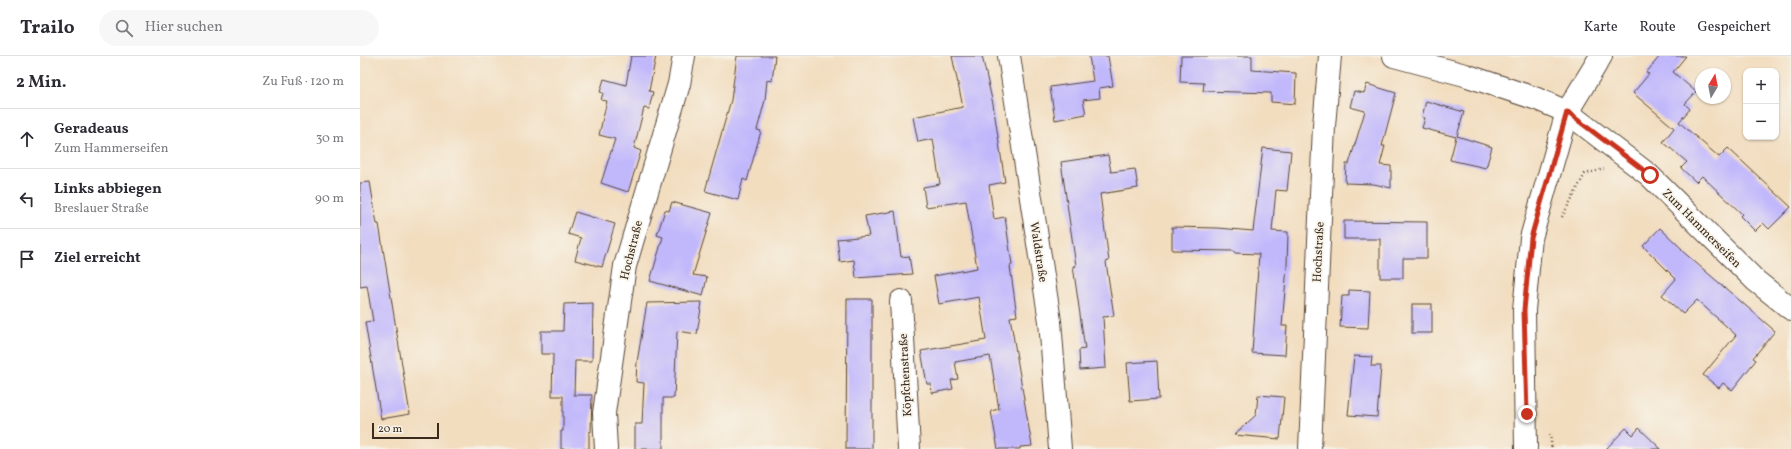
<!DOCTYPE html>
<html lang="de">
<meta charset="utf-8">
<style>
:root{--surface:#fff;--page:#f7f7f7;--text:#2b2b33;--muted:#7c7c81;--line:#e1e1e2}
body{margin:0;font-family:Vollkorn,serif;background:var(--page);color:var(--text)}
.controls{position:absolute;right:12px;top:12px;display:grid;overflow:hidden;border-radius:8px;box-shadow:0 1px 3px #0004}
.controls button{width:36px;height:36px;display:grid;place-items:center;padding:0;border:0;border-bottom:1px solid var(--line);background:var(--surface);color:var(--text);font:20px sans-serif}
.compass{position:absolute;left:1335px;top:12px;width:36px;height:36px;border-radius:50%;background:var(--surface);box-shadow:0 1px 3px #0004;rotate:10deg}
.scale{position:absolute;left:12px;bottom:10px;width:67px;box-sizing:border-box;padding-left:4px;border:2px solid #3b2a1e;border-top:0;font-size:11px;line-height:14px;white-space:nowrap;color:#3b2a1e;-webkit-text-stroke:3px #f7f3e8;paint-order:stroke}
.stop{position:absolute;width:12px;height:12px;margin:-9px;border:3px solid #c8321e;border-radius:50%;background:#fff}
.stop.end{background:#c8321e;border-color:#fff;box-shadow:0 1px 4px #0008}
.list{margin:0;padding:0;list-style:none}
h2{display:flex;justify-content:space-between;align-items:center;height:52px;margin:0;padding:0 16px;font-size:17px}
h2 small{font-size:13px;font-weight:400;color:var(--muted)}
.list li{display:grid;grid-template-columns:26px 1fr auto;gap:12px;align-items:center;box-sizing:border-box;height:60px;padding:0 16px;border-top:1px solid var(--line)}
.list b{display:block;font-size:15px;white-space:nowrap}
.list p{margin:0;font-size:13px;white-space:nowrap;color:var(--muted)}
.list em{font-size:13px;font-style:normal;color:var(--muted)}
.icon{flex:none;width:22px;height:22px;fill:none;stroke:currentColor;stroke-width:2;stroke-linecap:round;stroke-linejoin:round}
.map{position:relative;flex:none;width:1431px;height:393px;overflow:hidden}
header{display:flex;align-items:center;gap:24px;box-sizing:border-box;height:56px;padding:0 20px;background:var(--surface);border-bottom:1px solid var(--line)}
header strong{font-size:19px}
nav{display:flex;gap:22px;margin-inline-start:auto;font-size:14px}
.search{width:280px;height:36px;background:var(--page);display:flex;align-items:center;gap:10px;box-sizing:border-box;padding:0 14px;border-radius:22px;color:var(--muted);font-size:15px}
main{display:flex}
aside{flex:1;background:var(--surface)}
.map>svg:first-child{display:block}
.building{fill:#c1b8fc}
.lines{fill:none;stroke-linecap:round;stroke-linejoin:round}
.minor-casing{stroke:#564536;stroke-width:24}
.path{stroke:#564536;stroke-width:2.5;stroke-dasharray:1 3;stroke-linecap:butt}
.minor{stroke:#fff;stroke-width:22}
.route{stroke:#c8321e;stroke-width:5}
.labels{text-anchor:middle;stroke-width:3.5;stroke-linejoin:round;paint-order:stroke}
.street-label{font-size:12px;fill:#3b2a1e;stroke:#f7f3e8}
</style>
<header>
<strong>Trailo</strong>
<div class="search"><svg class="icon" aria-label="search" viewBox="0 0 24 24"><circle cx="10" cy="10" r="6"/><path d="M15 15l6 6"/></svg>Hier suchen</div>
<nav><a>Karte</a><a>Route</a><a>Gespeichert</a></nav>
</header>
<main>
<aside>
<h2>2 Min.<small>Zu Fuß · 120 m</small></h2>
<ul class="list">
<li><svg class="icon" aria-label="ahead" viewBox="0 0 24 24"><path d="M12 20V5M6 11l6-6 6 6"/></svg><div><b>Geradeaus</b><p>Zum Hammerseifen</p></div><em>30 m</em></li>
<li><svg class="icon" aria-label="left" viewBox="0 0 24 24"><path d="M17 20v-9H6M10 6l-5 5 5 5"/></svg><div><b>Links abbiegen</b><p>Breslauer Straße</p></div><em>90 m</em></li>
<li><svg class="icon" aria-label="arrive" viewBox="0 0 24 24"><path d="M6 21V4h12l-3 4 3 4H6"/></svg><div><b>Ziel erreicht</b></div></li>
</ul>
</aside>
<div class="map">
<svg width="1431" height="393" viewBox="0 0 1431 393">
<rect width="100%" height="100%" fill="#f7f3e8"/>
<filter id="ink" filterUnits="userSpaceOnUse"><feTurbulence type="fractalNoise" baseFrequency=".025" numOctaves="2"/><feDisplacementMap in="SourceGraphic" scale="8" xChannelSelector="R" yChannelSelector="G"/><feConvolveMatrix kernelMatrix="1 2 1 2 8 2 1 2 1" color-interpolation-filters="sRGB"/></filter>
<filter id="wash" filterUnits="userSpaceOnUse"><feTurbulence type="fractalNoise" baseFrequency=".012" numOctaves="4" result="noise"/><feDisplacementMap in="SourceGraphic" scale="16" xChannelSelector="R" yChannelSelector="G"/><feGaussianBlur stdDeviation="0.9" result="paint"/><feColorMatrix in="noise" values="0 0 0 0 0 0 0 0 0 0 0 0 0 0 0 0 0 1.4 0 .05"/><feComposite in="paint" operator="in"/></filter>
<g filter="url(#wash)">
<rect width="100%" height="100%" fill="#f2ddbf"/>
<g id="blocks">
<g class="building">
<path d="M271,0H296L289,35L293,36L289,53L284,52L274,92L281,95L268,136L241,127L255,83L239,79L247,45L241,44L243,37L240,36L244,23L266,29Z"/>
<path d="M377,0H415L412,25L407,24L405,44L397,74L401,75L387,125L383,123L378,144L345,135L371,44Z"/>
<path d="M592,0H622L633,48L645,126L629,129L634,163L645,161L652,209L650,210L657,260L650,261L672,390L660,391V393H638L631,355L639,353L630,300L595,306L598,323L591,324L593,333L572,337L571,328H567L561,295L626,284L619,241L579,248L574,220L617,212L606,145L566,151L563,131L580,128L573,83L558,86L553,61L603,51Z"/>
<path d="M729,0H748L753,30L739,32L740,42L723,44L726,58L695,64L690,31L733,25Z"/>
<path d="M821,0H892V14L936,17L935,48L911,46V37L843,35L844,27L820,26Z"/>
<path d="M1300,0H1326L1313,16L1336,36L1325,48L1330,53L1319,66L1359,101L1368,92L1431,151L1409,173L1403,167L1395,175L1380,160L1382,158L1342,120L1336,126L1321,112L1327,106L1303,86L1314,72L1273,37L1289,18L1286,17Z"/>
<path d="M1007,28L1036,37L1022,90H1025L1020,109L1031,110V132L1014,128L985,127L986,108H989L1005,55L990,51L994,35L1004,37Z"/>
<path d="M1066,45L1104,56L1097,80L1132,91L1126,112L1090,104L1096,81L1062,72L1065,62L1062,61Z"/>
<path d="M903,92L931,95L927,135L916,134L912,175L928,176L927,210L922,270H927L925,299L892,297L899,198L874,197V195L812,194V171L858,172L893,175Z"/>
<path d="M748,99L751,116L775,113L778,132L740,138L749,205L746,206L754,260L743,261L746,312L720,314L719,294L725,293L713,210H716L701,106Z"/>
<path d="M10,126L17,168H19L50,358L21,363L5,266L13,265L7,230L0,231V127Z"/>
<path d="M312,146L352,157L333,219L347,221L343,240L290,225L303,181L297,179L305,154L309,155Z"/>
<path d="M535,155L541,201L549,200L552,218L496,222L494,204L480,206L477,183L509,180L505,160Z"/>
<path d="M215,156L255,168L242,211L215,204L221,182L208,178Z"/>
<path d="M984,165L1067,166V202H1043V222H1020V183H984Z"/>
<path d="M1300,172L1322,193L1321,194L1415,275L1393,302L1396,304L1372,334L1363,327L1359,332L1343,319L1376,279L1337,244L1323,258L1302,239L1316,223L1283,190Z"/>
<path d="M989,234L1010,235L1008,272L980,271L982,240H989Z"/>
<path d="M487,243H512V393H486Z"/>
<path d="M342,246L337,278L317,275L314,342H303V393H275V368H282L284,327L276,326L277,306L287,247Z"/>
<path d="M233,247L232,305H215L214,339H232L231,376H229V393H201V375H203V340H192L193,298H181V275H203L204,248Z"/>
<rect x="1052" y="248" width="20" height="29"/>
<path d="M994,300L1012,301L1011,310H1021L1017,361L988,359Z"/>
<path d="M797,305L799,343L770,345L767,307Z"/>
<path d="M898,339L924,341L920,383L874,379L896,359Z"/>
<path d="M1266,372L1273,379L1279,372L1301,393H1246Z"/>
</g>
</g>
</g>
<g filter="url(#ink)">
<use href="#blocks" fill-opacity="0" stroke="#564536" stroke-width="1"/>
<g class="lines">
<defs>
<g id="minor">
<path d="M649,0L690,265L700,393"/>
<path d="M1034,0L1105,19L1177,43L1207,56L1289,119L1396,225L1431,253"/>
<path d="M541,245L549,393"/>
<path d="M246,393L244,357L265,210L319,28L324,0"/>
<path d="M950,393L964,70L970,0"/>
<path d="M1166,393L1164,254L1171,182L1207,56L1241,0"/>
</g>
</defs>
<use href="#minor" class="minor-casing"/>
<g class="path">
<path d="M1202,161L1225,118L1244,113"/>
<path d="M1190,378L1192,393"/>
</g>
<use href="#minor" class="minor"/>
</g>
</g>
<g class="lines" filter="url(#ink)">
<path class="route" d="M1167,358L1164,254L1171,182L1207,56L1290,119"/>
</g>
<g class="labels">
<g class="street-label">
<text transform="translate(1342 172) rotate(45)" y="4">Zum Hammerseifen</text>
<text transform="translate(271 194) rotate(-76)" y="4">Hochstraße</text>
<text transform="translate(679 196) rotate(81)" y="4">Waldstraße</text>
<text transform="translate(958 196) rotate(-87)" y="4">Hochstraße</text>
<text transform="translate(545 319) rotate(-93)" y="4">Köpfchenstraße</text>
</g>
</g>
</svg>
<div class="controls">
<button>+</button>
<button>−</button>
</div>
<svg class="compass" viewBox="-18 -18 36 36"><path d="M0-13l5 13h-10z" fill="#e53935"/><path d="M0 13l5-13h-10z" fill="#7c7c81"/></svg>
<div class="scale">20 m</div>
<div class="stop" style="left:1290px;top:119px"></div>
<div class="stop end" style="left:1167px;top:358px"></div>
</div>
</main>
